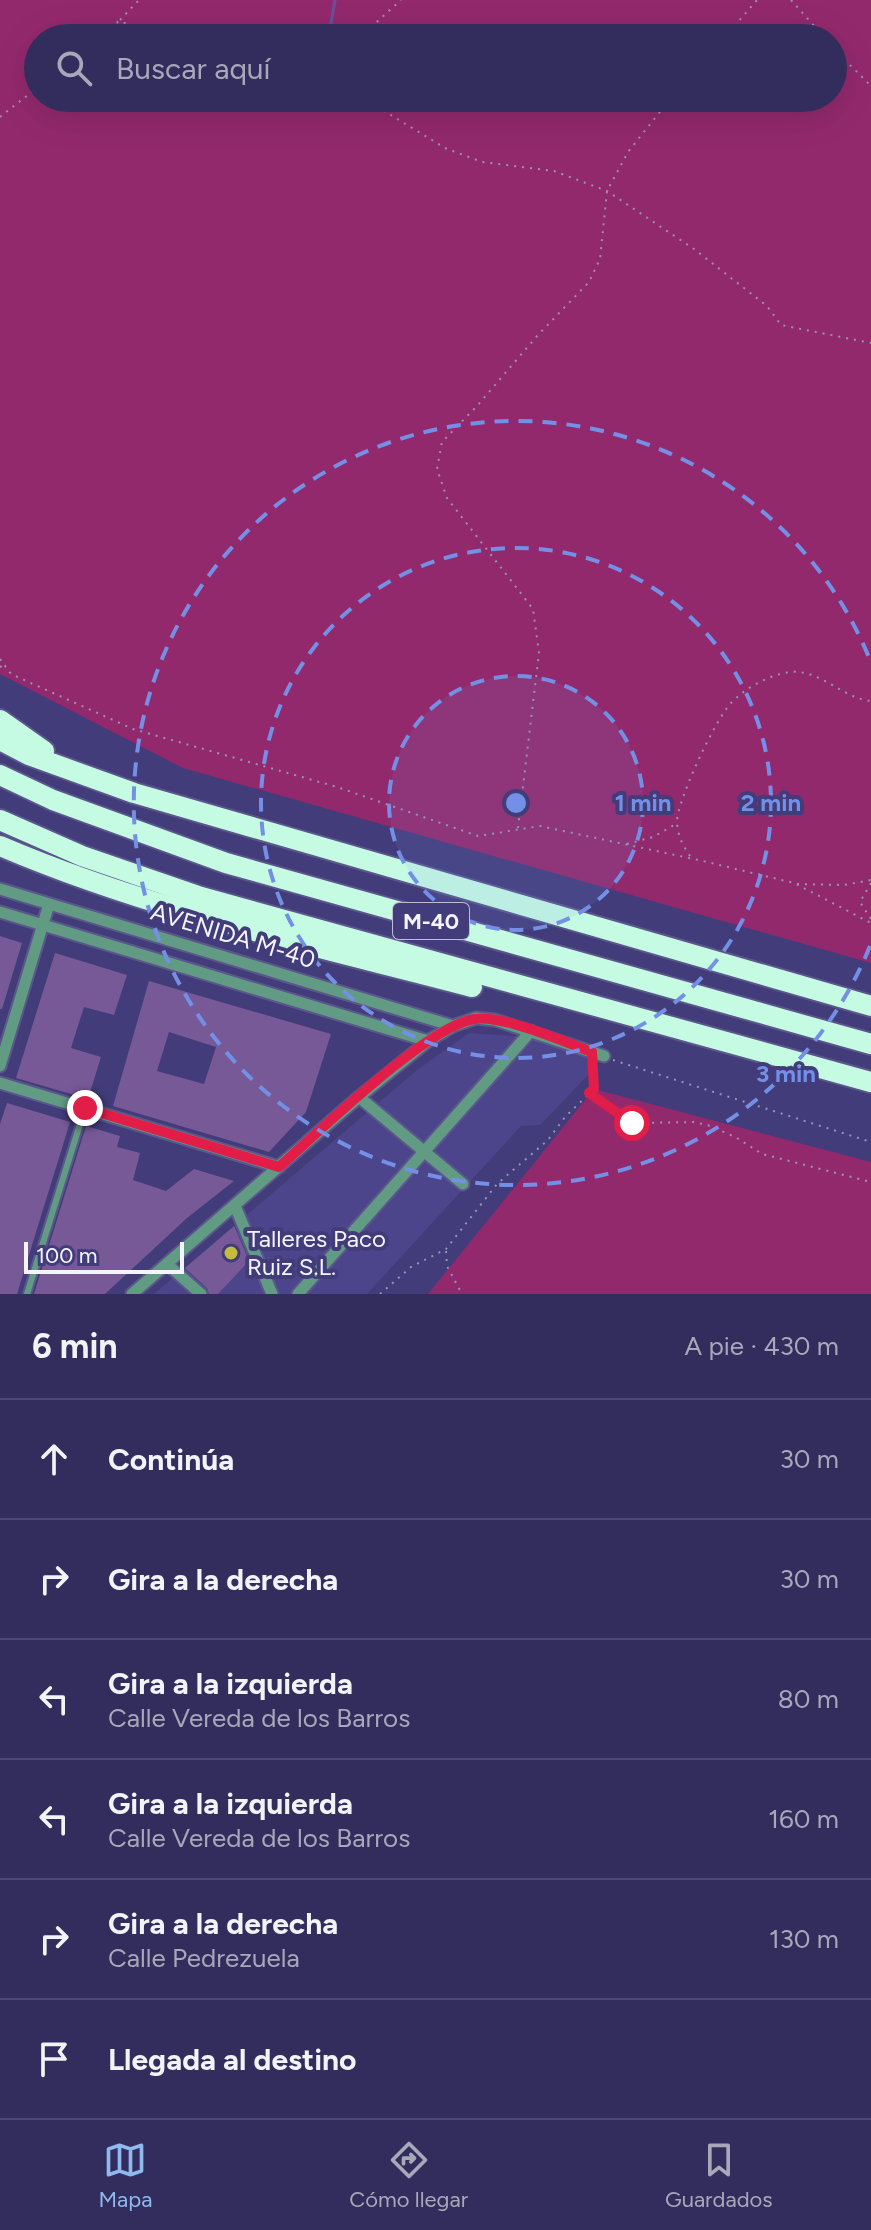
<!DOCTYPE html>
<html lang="es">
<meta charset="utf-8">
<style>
:root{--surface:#322d5c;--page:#3a3562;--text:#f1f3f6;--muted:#a8a8bb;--line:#4d4972;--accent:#90b9f0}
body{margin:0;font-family:Figtree,sans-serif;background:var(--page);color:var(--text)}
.scale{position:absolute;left:24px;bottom:20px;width:160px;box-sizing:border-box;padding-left:8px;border:4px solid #f4f4fc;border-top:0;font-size:22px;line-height:28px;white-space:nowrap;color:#f4f4fc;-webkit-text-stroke:6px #423c7a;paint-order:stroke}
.stop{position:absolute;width:24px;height:24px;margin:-18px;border:6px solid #e11d48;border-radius:50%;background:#fff}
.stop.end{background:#e11d48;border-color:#fff;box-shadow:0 2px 8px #0008}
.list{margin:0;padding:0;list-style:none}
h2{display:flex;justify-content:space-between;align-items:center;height:104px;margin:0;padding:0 32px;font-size:34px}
h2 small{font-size:26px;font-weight:400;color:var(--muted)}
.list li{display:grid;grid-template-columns:52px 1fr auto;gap:24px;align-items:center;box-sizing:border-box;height:120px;padding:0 32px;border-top:2px solid var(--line)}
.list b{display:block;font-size:30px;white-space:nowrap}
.list p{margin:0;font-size:26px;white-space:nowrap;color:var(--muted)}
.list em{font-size:26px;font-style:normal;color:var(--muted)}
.icon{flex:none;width:44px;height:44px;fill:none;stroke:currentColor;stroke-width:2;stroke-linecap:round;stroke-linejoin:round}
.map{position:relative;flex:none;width:871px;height:1294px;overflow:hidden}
.search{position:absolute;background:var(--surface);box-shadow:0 8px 32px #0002;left:24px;right:24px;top:24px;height:88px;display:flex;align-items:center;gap:20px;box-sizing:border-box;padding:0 28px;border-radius:44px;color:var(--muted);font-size:30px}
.sheet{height:824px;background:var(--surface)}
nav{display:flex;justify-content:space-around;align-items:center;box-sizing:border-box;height:112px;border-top:2px solid var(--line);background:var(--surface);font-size:22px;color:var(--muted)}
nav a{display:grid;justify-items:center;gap:4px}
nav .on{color:var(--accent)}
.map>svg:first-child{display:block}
.built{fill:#4d458b}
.green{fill:#93296d;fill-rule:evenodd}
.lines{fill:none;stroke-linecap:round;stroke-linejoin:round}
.stream{stroke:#68509e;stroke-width:3}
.building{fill:#775997;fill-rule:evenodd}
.service-casing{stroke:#5b568c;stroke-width:10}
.minor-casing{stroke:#5b568c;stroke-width:15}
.motorway-casing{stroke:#5b568c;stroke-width:24}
.path{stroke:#9693b7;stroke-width:2;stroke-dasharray:2 6;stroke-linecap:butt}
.service{stroke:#619b83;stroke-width:6}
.minor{stroke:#619b83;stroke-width:11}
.motorway{stroke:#c6fbe3;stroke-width:20}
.route{stroke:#e11d48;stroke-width:10}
.ring{fill:none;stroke:#7390e6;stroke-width:4;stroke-dasharray:14 10}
.poi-dot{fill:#c5bc3d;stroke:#423c7a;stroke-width:3}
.labels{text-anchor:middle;stroke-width:8;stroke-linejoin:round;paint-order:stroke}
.shield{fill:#423c7a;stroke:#bfbdd5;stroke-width:2}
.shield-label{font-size:22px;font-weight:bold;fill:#f4f4fc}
.street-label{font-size:24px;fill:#f4f4fc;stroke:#423c7a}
.poi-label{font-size:24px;fill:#f4f4fc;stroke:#423c7a;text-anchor:start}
.centre{fill:#7390e6;stroke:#423c7a;stroke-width:4}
.ring-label{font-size:24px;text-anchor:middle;font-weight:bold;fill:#7390e6;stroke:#423c7a;stroke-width:8;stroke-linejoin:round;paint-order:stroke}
</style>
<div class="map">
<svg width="871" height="1294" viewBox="0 0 871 1294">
<rect width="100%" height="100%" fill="#423c7a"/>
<path class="built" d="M469,1033L529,1037L592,1058L593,1070L540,1125L521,1126L367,1294H154L417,1070Z"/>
<g class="green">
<path d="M0,0H871V963L183,768L0,674ZM833,38V98H38V38Z"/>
<path d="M594,1089L871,1162V1294H428Z"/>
</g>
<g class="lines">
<g class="stream">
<path d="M325,38L330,29L335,0"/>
<path d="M315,99V98"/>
</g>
</g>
<g class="building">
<path d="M0,936L22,943L2,1009H0Z"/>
<path d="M55,953L127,975L114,1015L84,1007L71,1048L101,1057L88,1099L16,1078Z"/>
<path d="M149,981L331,1034L306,1112L269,1152L113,1106ZM169,1032L216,1047L204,1084L157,1071Z"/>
<path d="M7,1103L70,1122L17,1294H0V1124Z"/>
<path d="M86,1126L120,1136L117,1147L140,1153L133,1180L166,1191L194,1169L234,1181L187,1218L105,1294H34Z"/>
<path d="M234,1226L249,1261L218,1294H209L207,1288L185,1268Z"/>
</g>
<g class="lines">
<defs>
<path id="service" d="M27,1294L85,1108"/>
<g id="minor">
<path d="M0,889L453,1026"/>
<path d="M0,912L428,1041"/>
<path d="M0,1066L49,904"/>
<path d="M0,1083L279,1167"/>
<path d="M359,1097L463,1184"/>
<path d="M235,1206L272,1294"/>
<path d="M167,1264L201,1294"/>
<path d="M132,1294L359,1097L428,1041L453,1026L476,1018L495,1020L604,1056"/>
<path d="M298,1294L531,1031"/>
</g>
<g id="motorway">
<path d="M0,720L44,751"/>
<path d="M0,740L29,755L134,793L871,1006"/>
<path d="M0,775L53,800L226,863L871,1044"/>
<path d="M0,820L82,856L201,897L871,1082"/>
<path d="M0,846C152,911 312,945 472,987"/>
</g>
</defs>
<use href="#service" class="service-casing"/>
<use href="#minor" class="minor-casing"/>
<use href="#motorway" class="motorway-casing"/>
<g class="path">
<path d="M791,0L825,38"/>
<path d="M120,20L139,0"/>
<path d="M98,38L119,21L168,38"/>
<path d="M359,38L401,0"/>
<path d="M724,38L757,0"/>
<path d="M833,48L871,86"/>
<path d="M363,98L445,148L482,162L554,171L607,191L694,249L767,306L781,325L871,343"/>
<path d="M0,117L38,87"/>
<path d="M0,659L11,674L133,729L337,787L478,836L540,826L703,861L794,883L871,923"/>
<path d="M0,666L6,671"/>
<path d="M518,828L539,653L533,609L447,498L437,469L442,442L477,406L537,336L589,282L600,259L607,191L628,152L671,98"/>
<path d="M627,844L653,837L676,824"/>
<path d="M690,856C683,846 677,834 677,821C678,799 715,720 731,703C745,688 769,675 790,672C820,669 842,698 871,701"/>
<path d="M871,883L860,902L871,919"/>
<path d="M797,884L844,885L871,880"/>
<path d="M613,1060L871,1142"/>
<path d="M589,1094L632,1123L694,1122L711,1126L737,1138L762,1154L871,1182"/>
<path d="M446,1251L447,1266L462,1294"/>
<path d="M380,1294L411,1267L446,1249L497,1184L548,1140L565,1117L594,1089L593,1065"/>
</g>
<use href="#service" class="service"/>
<use href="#minor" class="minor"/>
<use href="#motorway" class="motorway"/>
</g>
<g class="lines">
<path class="route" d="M85,1108L279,1167C320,1131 426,1027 474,1019C501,1014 565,1042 592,1052L594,1089L589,1093L632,1123"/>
</g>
<circle cx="516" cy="803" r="127" fill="#7390e6" fill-opacity=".12"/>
<g class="ring">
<circle cx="516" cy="803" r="127"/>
<circle cx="516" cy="803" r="255"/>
<path d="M870 946A382 382 0 1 1 870 660"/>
</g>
<circle class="poi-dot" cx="231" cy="1253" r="8"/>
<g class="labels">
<rect class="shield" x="393" y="903" width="76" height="36" rx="6"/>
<g class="shield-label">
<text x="431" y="929">M-40</text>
</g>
<g class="street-label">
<text transform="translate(233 936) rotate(17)" y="8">AVENIDA M-40</text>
</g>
<g class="poi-label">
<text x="247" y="1247">Talleres Paco<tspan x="247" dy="28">Ruiz S.L.</tspan></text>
</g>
</g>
<circle cx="516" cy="803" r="12" class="centre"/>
<g class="ring-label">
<text x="643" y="811">1 min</text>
<text x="771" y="811">2 min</text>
<text x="786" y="1082">3 min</text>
</g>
</svg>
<div class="scale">100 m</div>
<div class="stop" style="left:632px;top:1123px"></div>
<div class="stop end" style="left:85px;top:1108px"></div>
<div class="search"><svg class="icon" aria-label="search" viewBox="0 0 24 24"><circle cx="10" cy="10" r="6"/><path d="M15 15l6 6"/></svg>Buscar aquí</div>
</div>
<section class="sheet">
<h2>6 min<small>A pie · 430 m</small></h2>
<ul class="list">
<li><svg class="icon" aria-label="ahead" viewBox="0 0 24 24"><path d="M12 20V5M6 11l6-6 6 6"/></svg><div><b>Continúa</b></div><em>30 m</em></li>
<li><svg class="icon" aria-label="right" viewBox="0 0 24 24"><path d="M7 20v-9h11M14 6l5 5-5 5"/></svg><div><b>Gira a la derecha</b></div><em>30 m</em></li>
<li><svg class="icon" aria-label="left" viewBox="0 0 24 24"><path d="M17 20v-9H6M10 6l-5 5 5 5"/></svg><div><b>Gira a la izquierda</b><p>Calle Vereda de los Barros</p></div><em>80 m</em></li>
<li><svg class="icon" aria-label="left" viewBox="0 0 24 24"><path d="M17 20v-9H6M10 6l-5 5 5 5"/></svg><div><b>Gira a la izquierda</b><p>Calle Vereda de los Barros</p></div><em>160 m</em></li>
<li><svg class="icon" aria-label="right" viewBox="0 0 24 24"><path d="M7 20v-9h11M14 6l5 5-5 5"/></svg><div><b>Gira a la derecha</b><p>Calle Pedrezuela</p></div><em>130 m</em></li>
<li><svg class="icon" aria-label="arrive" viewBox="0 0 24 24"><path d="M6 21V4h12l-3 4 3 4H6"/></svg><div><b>Llegada al destino</b></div></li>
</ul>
</section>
<nav>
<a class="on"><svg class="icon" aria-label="map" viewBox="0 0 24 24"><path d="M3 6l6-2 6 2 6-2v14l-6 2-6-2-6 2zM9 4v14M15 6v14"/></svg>Mapa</a>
<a><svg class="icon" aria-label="directions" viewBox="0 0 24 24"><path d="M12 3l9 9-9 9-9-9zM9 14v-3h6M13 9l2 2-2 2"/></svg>Cómo llegar</a>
<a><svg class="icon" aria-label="saved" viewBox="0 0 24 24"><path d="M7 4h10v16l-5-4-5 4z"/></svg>Guardados</a>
</nav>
